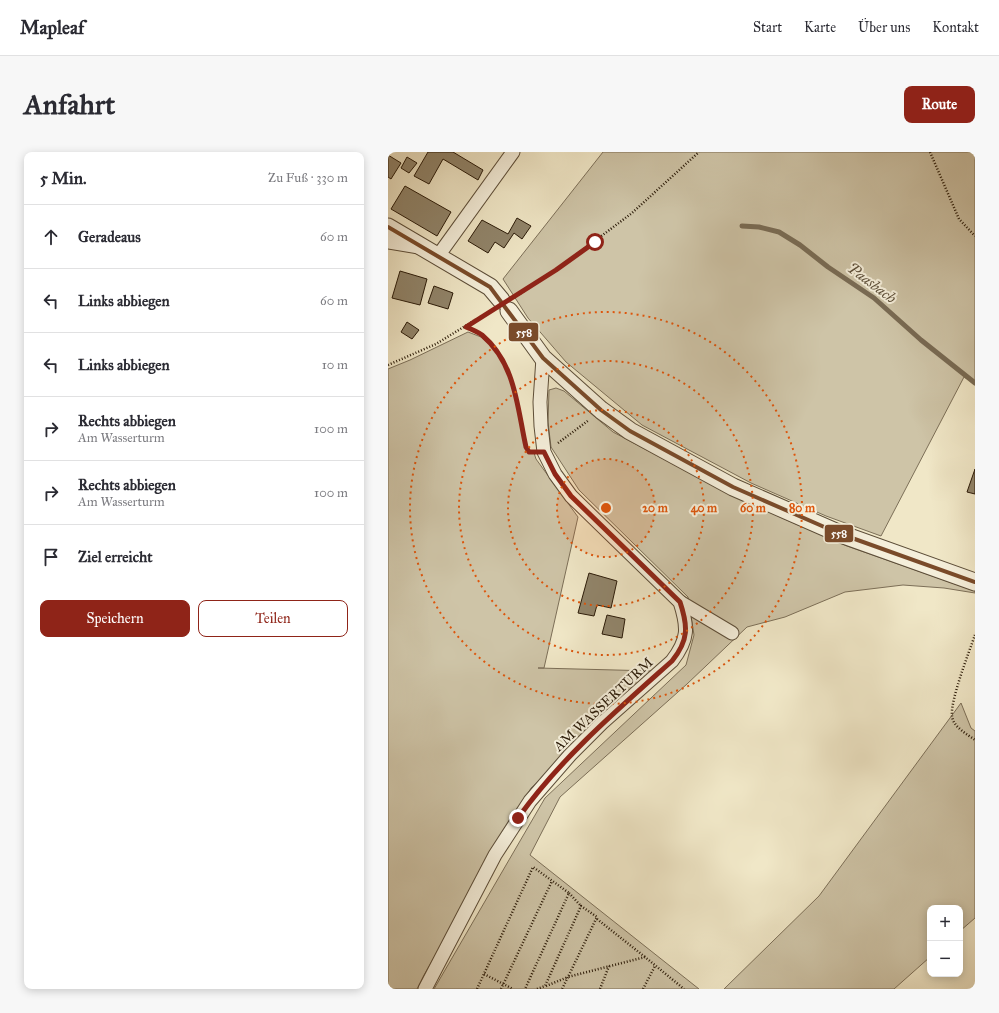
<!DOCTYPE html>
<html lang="de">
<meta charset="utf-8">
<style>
:root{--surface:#fff;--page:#f7f7f7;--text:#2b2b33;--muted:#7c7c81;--line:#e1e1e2;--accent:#8f2418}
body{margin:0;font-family:"IM FELL Great Primer",serif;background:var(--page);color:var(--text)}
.controls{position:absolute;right:12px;bottom:12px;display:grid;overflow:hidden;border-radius:8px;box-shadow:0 2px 10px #0003}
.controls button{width:36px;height:36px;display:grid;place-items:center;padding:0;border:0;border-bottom:1px solid var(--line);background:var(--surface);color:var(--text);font:20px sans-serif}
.stop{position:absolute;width:12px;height:12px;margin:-9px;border:3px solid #8f2418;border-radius:50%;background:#fff}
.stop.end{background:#8f2418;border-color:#fff;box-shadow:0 1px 4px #0008}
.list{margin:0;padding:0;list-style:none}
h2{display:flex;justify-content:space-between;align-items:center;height:52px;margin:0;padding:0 16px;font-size:17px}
h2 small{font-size:13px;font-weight:400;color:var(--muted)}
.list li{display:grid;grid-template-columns:26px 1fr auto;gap:12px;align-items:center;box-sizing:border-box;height:64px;padding:0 16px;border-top:1px solid var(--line)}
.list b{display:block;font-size:15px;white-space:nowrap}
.list p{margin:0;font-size:13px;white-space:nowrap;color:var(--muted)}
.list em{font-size:13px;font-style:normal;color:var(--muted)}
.actions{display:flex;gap:8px;padding:12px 16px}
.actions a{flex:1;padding:9px 0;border:1px solid var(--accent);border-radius:8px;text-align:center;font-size:14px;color:var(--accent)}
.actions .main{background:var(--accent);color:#fff}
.icon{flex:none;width:22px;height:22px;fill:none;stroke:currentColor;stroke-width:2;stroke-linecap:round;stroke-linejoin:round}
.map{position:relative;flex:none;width:587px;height:837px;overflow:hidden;border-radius:8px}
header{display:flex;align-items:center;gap:24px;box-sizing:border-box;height:56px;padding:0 20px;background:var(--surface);border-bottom:1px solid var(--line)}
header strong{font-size:19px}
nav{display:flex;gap:22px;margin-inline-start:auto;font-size:14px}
.intro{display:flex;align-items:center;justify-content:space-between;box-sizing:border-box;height:96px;padding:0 24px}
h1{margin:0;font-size:28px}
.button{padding:10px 18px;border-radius:8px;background:var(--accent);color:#fff;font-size:14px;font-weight:700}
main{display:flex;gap:24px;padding:0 24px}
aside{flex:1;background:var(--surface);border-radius:8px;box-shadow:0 2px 10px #0003}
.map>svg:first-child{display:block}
.green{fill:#cec4a7;stroke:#7c6f58}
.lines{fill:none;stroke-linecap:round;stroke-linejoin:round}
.stream{stroke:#796b54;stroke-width:5}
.building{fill:#91856b;stroke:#2a1a08}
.minor-casing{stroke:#5c4d38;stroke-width:15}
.tertiary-casing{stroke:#5c4d38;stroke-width:19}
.path{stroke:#2a1a08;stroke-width:2.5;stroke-dasharray:1 2;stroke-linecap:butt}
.minor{stroke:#f5efdb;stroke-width:13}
.tertiary{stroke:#f5efdb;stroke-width:17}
.path-bridge{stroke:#2a1a08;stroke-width:2.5;stroke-dasharray:1 2;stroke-linecap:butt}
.bus-1-casing{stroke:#f5efdb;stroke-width:7}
.bus-1{stroke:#7a4b2a;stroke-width:4}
.route{stroke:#8f2418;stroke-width:5}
.ring{fill:none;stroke:#de560c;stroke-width:2;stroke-dasharray:2 4}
.labels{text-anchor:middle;stroke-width:4;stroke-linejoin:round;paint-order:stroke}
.street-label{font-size:14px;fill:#2a1a08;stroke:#f5efdb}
.water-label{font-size:15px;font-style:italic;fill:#5e503a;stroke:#f5efdb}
.centre{fill:#de560c;stroke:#f5efdb;stroke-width:2}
.ring-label{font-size:12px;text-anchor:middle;font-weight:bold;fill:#de560c;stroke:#f5efdb;stroke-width:4;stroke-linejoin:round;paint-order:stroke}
.line-badge{stroke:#f5efdb;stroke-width:1.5}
.badge-label{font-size:11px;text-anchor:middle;font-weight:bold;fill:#fff}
</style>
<header>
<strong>Mapleaf</strong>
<nav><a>Start</a><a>Karte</a><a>Über uns</a><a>Kontakt</a></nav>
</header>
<div class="intro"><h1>Anfahrt</h1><a class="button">Route</a></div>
<main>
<aside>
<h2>5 Min.<small>Zu Fuß · 330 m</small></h2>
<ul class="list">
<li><svg class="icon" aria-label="ahead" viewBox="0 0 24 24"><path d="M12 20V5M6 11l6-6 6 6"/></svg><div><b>Geradeaus</b></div><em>60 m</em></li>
<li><svg class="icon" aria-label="left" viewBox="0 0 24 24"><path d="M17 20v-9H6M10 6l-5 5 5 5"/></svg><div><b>Links abbiegen</b></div><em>60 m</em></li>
<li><svg class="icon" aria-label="left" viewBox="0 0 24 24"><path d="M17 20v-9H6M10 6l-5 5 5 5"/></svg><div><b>Links abbiegen</b></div><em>10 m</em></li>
<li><svg class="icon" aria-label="right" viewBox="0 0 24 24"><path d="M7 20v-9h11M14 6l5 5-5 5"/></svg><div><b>Rechts abbiegen</b><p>Am Wasserturm</p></div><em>100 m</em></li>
<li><svg class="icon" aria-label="right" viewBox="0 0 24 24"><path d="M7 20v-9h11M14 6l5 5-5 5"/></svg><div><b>Rechts abbiegen</b><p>Am Wasserturm</p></div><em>100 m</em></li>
<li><svg class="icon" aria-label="arrive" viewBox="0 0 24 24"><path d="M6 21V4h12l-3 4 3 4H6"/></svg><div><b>Ziel erreicht</b></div></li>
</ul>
<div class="actions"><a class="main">Speichern</a><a>Teilen</a></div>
</aside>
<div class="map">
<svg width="587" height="837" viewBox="0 0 587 837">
<rect width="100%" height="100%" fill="#f0e7c7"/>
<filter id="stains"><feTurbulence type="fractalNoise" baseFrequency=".005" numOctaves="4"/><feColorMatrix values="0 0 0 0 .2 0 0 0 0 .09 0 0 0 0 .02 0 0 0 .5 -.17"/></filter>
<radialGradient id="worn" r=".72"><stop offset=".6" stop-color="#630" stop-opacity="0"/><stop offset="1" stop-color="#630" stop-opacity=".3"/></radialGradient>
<g class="green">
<path d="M215,0H587V231L576,225L493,384L438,364L363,331L254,273L178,210L140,166L115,127Z"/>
<path d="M80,180L93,185L107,197L119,214L125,232L138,295L141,300L146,301L148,307L190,365L156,516H150L266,519L220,566L143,636L36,823L29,837H0V217L22,208Z"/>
<path d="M168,236L176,239L225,280L300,320L394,366L459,394L587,439V441L556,436L515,433L457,440L397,465L359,475L299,532L172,645L142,703L311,837H46L157,646L298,513L306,483L300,445L191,338L163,295L160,270L161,238Z"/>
<path d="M573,551L583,576L587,579V766L572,779V756H542V805L506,837H336L431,744Z"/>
</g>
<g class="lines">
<path class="stream" d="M354,74L371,75L391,80L412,93L440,115L486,146L533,188L587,231"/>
</g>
<g class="building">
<path d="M40,0H65L95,18L90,28L55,7L41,32L26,24Z"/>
<path d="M0,3L13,11L3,27L0,25Z"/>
<path d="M19,5L29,11L21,21L13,16Z"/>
<path d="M17,34L63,60L49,84L3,57Z"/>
<path d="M129,66L143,74L134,87L126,81L116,96L107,90L100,101L80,89L94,68L120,82Z"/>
<path d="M12,119L39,127L32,153L4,146Z"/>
<path d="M46,134L65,141L60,157L40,151Z"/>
<path d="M19,170L31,178L24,187L13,180Z"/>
<path d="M587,317V342L579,340Z"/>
<path d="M201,421L229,429L223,456L209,453L206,464L190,461Z"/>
<path d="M219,463L237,467L234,486L214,482Z"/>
</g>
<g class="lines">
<defs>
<g id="minor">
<path d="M0,90L31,95"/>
<path d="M50,104L125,0"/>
<path d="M292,450L344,481"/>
<path d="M37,837L107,703L142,649L182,603L214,571L284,509C301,487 300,475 292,450L183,344L167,322L156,300L153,274L152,250L155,206"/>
</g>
<g id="tertiary">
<path d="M0,75L102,135L113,148"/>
<path d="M121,159L155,206L213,258L242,279L345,335L450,381L587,430"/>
</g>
</defs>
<use href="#minor" class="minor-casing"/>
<use href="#tertiary" class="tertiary-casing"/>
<g class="path">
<path d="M542,0L571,67L587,84"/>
<path d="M130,143L168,118L244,61L311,0"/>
<path d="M78,175C83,177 90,180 94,183C128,212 129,255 138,295L140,299"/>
<path d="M0,213L48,192L87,168"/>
<path d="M170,291L201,268"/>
<path d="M587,483C581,500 562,549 564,564C565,575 579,582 587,588"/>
<path d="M181,741L193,754"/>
<path d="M209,767L257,805"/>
<path d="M96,822L125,837"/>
<path d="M158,834L180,825L174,837"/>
<path d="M89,837L145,715L181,741L137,837"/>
<path d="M113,837L164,729"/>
<path d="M149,837L157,834L193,754L209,765L180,825L257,805L296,837"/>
<path d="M212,837L221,814"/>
<path d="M255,837L267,814"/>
</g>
<use href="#minor" class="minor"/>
<use href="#tertiary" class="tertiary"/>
<path class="path-bridge" d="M87,168L130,143"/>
<defs>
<path id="bus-1" d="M0,75L102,135L155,206L213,258L242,279L345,335L450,381L587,430"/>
</defs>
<use href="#bus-1" class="bus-1-casing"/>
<use href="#bus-1" class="bus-1"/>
</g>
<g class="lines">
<path class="route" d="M130,666C173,606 229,558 284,509C301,488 300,474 292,450L183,344L167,322L156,300H141L138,295C129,255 128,212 94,183C90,180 83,177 78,175L168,118L207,90"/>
</g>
<circle cx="218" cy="356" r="49" fill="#de560c" fill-opacity=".12"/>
<g class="ring">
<circle cx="218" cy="356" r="49"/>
<circle cx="218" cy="356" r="98"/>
<circle cx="218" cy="356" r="147"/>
<circle cx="218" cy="356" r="196"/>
</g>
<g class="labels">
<g class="street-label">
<text transform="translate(215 552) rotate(-43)" y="5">AM WASSERTURM</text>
</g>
<g class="water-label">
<text transform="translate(484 131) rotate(37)" y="5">Paasbach</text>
</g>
</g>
<circle cx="218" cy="356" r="6" class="centre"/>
<g class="ring-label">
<text x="267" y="360">20 m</text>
<text x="316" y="360">40 m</text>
<text x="365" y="360">60 m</text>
<text x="414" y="360">80 m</text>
</g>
<g class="line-badge">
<rect x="120" y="170" width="31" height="20" rx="4" fill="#7a4b2a"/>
<rect x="436" y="372" width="30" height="19" rx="4" fill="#7a4b2a"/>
</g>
<g class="badge-label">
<text x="136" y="184">558</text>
<text x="451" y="385">558</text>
</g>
<rect width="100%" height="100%" filter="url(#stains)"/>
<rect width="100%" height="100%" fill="url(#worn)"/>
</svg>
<div class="controls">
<button>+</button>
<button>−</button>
</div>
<div class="stop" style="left:207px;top:90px"></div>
<div class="stop end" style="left:130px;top:666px"></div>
</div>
</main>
